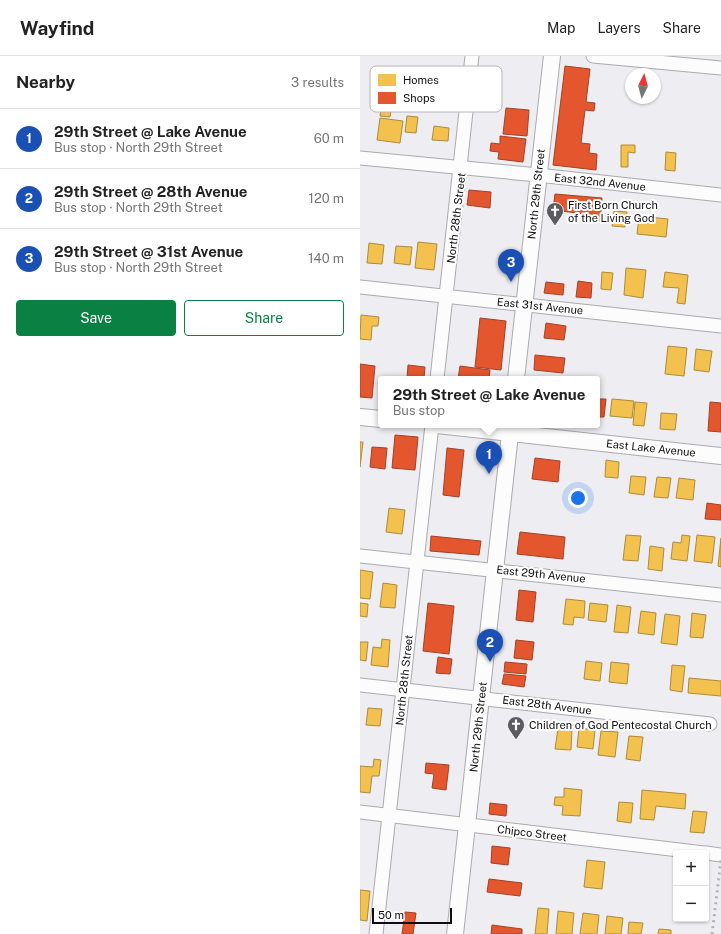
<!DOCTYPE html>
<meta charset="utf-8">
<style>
:root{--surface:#fff;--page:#f6f6f6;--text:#222;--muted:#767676;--line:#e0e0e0;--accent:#0b8043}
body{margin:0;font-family:"Public Sans",sans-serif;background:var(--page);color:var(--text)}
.controls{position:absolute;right:12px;bottom:12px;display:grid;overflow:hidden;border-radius:4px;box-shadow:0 1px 3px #0004}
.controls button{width:36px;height:36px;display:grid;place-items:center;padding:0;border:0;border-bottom:1px solid var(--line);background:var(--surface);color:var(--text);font:20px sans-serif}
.compass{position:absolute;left:265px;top:12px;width:36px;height:36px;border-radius:50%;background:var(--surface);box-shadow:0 1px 3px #0004;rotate:6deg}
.scale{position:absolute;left:12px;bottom:10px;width:80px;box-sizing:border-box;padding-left:4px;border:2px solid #0e0d10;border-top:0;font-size:11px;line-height:14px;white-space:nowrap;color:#0e0d10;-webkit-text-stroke:3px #fff;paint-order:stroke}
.you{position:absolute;left:218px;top:442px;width:14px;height:14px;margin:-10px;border:3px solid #fff;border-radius:50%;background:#1a73e8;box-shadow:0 0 0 6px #1a73e833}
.badge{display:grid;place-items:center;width:26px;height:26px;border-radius:50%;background:var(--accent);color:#fff;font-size:13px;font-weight:700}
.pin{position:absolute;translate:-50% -33px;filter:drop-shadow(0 1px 2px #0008)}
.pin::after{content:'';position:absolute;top:21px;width:14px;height:12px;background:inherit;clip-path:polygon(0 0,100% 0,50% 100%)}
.popup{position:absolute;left:18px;top:320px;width:222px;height:52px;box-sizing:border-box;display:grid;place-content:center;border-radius:4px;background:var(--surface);filter:drop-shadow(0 1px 3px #0005);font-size:13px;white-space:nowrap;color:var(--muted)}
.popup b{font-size:15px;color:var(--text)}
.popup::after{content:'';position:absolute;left:50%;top:100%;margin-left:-8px;border:8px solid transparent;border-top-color:var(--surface)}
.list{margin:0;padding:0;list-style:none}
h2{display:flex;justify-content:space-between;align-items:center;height:52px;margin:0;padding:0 16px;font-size:17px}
h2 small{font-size:13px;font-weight:400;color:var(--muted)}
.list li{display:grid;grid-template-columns:26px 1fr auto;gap:12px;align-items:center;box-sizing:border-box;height:60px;padding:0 16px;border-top:1px solid var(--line)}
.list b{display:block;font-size:15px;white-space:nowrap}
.list p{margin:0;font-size:13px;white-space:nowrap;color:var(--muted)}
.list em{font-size:13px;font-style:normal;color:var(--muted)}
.actions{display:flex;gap:8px;padding:12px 16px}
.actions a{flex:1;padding:9px 0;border:1px solid var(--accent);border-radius:4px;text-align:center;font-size:14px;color:var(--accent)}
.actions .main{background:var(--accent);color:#fff}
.map{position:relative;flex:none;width:361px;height:878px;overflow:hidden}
header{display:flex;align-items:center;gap:24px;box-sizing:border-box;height:56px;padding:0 20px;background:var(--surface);border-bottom:1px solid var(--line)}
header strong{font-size:19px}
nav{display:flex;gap:22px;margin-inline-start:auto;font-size:14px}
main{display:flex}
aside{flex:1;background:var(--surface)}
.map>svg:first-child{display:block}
.homes{fill:#f2c14e;stroke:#ae8b3b}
.shops{fill:#e4572e;stroke:#a44125}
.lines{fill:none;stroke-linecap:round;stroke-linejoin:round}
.minor-casing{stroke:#abaaae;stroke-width:15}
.tertiary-casing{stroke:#abaaae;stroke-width:18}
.minor{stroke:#fcfcfd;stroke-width:13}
.tertiary{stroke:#fcfcfd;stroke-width:16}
.rail{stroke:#b4b4b6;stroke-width:3;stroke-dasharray:2 4;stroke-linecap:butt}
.labels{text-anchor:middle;stroke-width:4;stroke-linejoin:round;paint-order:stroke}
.street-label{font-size:11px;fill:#0e0d10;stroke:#fff}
.poi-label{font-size:11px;fill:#0e0d10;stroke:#fff;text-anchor:start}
.key{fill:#fff;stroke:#b7b6b7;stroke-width:1}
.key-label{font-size:11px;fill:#0e0d10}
</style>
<header>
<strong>Wayfind</strong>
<nav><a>Map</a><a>Layers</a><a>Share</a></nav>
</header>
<main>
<aside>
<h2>Nearby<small>3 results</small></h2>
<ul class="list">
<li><span class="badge" style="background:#1a4fb4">1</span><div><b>29th Street @ Lake Avenue</b><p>Bus stop · North 29th Street</p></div><em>60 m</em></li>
<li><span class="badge" style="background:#1a4fb4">2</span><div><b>29th Street @ 28th Avenue</b><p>Bus stop · North 29th Street</p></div><em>120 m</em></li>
<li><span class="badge" style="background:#1a4fb4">3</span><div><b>29th Street @ 31st Avenue</b><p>Bus stop · North 29th Street</p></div><em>140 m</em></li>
</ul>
<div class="actions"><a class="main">Save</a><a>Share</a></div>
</aside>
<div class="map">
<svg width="361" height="878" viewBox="0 0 361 878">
<rect width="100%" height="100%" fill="#eeedf2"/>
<g class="homes">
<path d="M22,46L32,47L30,61L20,60Z"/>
<path d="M47,60L58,61L56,77L45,76Z"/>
<path d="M20,62L43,65L40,87L17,84Z"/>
<path d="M74,70L89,72L88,85L72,84Z"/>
<path d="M261,89H275V97L268,96V111H261Z"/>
<path d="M306,96L316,97L315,115L305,114Z"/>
<path d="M254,155L267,156L265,171L252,170Z"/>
<path d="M279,160L308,163L306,181L277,178Z"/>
<path d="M58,186L77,188L74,214L55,212Z"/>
<path d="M9,187L24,189L22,208L7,207Z"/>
<path d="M36,190L52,191L50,209L34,207Z"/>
<path d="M266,212L286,214L283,242L264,239Z"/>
<path d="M242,216L253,217L251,234L241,233Z"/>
<path d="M305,216L328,219L325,248L317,247L319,232L303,231Z"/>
<path d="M1,259L19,261L18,270H12L11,284L0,283Z"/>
<path d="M308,290L327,292L324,320L305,318Z"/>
<path d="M336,293L352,295L349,316L334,314Z"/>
<path d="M252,343L274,345L272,362L250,360Z"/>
<path d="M275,346L287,347L284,370L273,369Z"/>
<path d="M301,357L317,358L315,374L300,373Z"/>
<path d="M0,386H3L0,411Z"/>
<path d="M246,404L259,406L258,422L245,421Z"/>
<path d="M271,420L286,421L284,439L269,437Z"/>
<path d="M297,421L311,422L308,442L294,441Z"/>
<path d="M319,422L335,424L333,444L316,442Z"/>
<path d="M29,452L45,454L42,478L26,476Z"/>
<path d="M266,479L281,480L278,505L263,504Z"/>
<path d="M322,479L330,480L327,505L311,503L313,486L321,487Z"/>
<path d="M337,479L355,481L352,507L334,505Z"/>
<path d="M361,482V511L358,510Z"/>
<path d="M290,490L304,492L302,515L288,513Z"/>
<path d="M0,514L13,516L10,543L0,542Z"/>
<path d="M23,527L37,529L35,552L20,551Z"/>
<path d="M206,543L225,545L224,562L214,561L213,569L203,568Z"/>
<path d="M0,547L8,548L7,561L0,560Z"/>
<path d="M230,547L248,549L246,566L228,564Z"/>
<path d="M257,549L271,551L268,577L254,576Z"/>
<path d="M281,555L296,557L294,579L278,577Z"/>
<path d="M332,557L346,559L343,582L330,581Z"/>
<path d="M305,558L320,560L317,589L301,587Z"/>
<path d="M22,583L30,584L28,611L11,609L13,591L21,592Z"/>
<path d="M0,586H8L6,605L0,604Z"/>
<path d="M226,605L242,607L240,625L224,623Z"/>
<path d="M251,606L269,608L267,628L249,626Z"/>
<path d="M312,609L325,610L322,636L310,634Z"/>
<path d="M329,622L361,625V640L328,637Z"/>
<path d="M8,652L22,653L20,670L6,669Z"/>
<path d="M198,672L212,673L211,694L195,693Z"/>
<path d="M219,672L235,674L233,693L217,691Z"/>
<path d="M241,675L258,676L255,701L238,699Z"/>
<path d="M269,680L283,681L280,705L266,703Z"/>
<path d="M14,703L21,704L19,720H12L10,737L0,736V710L13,711Z"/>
<path d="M204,732L222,734L220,760L202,759L203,750L194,749L195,741H204Z"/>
<path d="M282,734L326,738L325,753L296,750L294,764L280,763Z"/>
<path d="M259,746L273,747L271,767L257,765Z"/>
<path d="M333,755L347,756L344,777L330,776Z"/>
<path d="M227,804L245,806L242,833L224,831Z"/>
<path d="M0,834L10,835L7,865L0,864Z"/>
<path d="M178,852L189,853L187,878H175Z"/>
<path d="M198,855L214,857L212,878H196Z"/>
<path d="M223,857L239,859L237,878H220Z"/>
<path d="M247,860L263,862L261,878H245Z"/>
<path d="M269,866L283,867L281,878H268Z"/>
<path d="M299,873L311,874V878H298Z"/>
</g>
<g class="shops">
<path d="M205,10L230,13L226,46L235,47L234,55L225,54L221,87L230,88L229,97L237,98L236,114L193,109Z"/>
<path d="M146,52L169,54L167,80L143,78Z"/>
<path d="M140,80L166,83L163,106L138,103L139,96L130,95L131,87L140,88Z"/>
<path d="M109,134L131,136L130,152L107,149Z"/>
<path d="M195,138L242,142L240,165L225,163V158L193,154Z"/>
<path d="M218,225L232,227L231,242L216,241Z"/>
<path d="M186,226L204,228L203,239L184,237Z"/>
<path d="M120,262L146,265L141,314L115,311Z"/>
<path d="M186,267L206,270L204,284L184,282Z"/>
<path d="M175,299L205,302L203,317L174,314Z"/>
<path d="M0,308L15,310L12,342L0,341Z"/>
<path d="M48,309L65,311L64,323H47Z"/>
<path d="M100,310L130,314L129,323H98Z"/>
<path d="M237,343H246L244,361H237Z"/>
<path d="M350,346L361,347V376L348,375Z"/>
<path d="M35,379L58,381L55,414L32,412Z"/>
<path d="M12,391L27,392L25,413L10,411Z"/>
<path d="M87,392L104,394L99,441L83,439Z"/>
<path d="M175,402L200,405L198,426L172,423Z"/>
<path d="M347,447L361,449V464L345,463Z"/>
<path d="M160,476L205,481L203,503L157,498Z"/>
<path d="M71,480L121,485L119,499L70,495Z"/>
<path d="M159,534L176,536L173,566L156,564Z"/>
<path d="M68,547L94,550L89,598L63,595Z"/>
<path d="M156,584L174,586L172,604L154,602Z"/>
<path d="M78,601L92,603L90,618L76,617Z"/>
<path d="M145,606L167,608L166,618L144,616Z"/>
<path d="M144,618L166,620L164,631L142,628Z"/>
<path d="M66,707L89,709L86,734L72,732L74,718L65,717Z"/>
<path d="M130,747L147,749L146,760L129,758Z"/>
<path d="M132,790L150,792L148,809L131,807Z"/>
<path d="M129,823L162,827L160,840L127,836Z"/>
<path d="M45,856L56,857L53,878H42Z"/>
<path d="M132,869L162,873V878H131Z"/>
</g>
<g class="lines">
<defs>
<g id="minor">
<path d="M233,0L361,12"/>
<path d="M0,102L178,119L361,139"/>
<path d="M0,231L361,270"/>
<path d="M77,323L112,0"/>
<path d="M0,500L361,539"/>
<path d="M0,629L350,668"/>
<path d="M0,756L344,797"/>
<path d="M346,797L361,799"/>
<path d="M16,878L72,369"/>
</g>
<g id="tertiary">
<path d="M156,323L192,0"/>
<path d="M0,361L21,363"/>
<path d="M77,369L361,400"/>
<path d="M95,878L151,369"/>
</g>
</defs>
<use href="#minor" class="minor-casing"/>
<use href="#tertiary" class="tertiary-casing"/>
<use href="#minor" class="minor"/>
<use href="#tertiary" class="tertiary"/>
<path class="rail" d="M352,878L361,804"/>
</g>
<defs>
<symbol id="church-pin" viewBox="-11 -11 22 30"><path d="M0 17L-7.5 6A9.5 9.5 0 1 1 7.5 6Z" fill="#5c5b5f" stroke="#fff"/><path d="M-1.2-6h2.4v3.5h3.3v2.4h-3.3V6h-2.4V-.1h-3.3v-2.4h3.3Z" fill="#fff"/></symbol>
</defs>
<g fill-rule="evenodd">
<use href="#church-pin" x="185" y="145" width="20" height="27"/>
<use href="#church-pin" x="146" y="659" width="20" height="27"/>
</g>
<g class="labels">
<g class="street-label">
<text transform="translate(240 126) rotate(6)" y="4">East 32nd Avenue</text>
<text transform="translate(176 138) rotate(-84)" y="4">North 29th Street</text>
<text transform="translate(96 162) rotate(-83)" y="4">North 28th Street</text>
<text transform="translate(180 250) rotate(6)" y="4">East 31st Avenue</text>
<text transform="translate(291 392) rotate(6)" y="4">East Lake Avenue</text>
<text transform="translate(181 518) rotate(6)" y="4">East 29th Avenue</text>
<text transform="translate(44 624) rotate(-84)" y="4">North 28th Street</text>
<text transform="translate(187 649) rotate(7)" y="4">East 28th Avenue</text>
<text transform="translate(118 671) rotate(-84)" y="4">North 29th Street</text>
<text transform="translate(172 777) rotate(7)" y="4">Chipco Street</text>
</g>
<g class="poi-label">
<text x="208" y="153">First Born Church<tspan x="208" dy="13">of the Living God</tspan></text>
<text x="169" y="673">Children of God Pentecostal Church</text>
</g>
</g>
<rect x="10" y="10" width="132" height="46" rx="6" class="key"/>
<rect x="18" y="18" width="18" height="12" fill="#f2c14e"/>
<rect x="18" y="36" width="18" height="12" fill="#e4572e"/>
<g class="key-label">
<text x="43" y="28">Homes</text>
<text x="43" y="46">Shops</text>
</g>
</svg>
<div class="controls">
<button>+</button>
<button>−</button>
</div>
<svg class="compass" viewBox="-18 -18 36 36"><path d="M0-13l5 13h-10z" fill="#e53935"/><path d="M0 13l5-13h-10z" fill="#767676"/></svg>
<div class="scale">50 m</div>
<div class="you"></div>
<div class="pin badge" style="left:129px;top:418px;background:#1a4fb4">1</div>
<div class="popup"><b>29th Street @ Lake Avenue</b>Bus stop</div>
<div class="pin badge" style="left:130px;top:606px;background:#1a4fb4">2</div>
<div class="pin badge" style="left:151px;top:226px;background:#1a4fb4">3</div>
</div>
</main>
